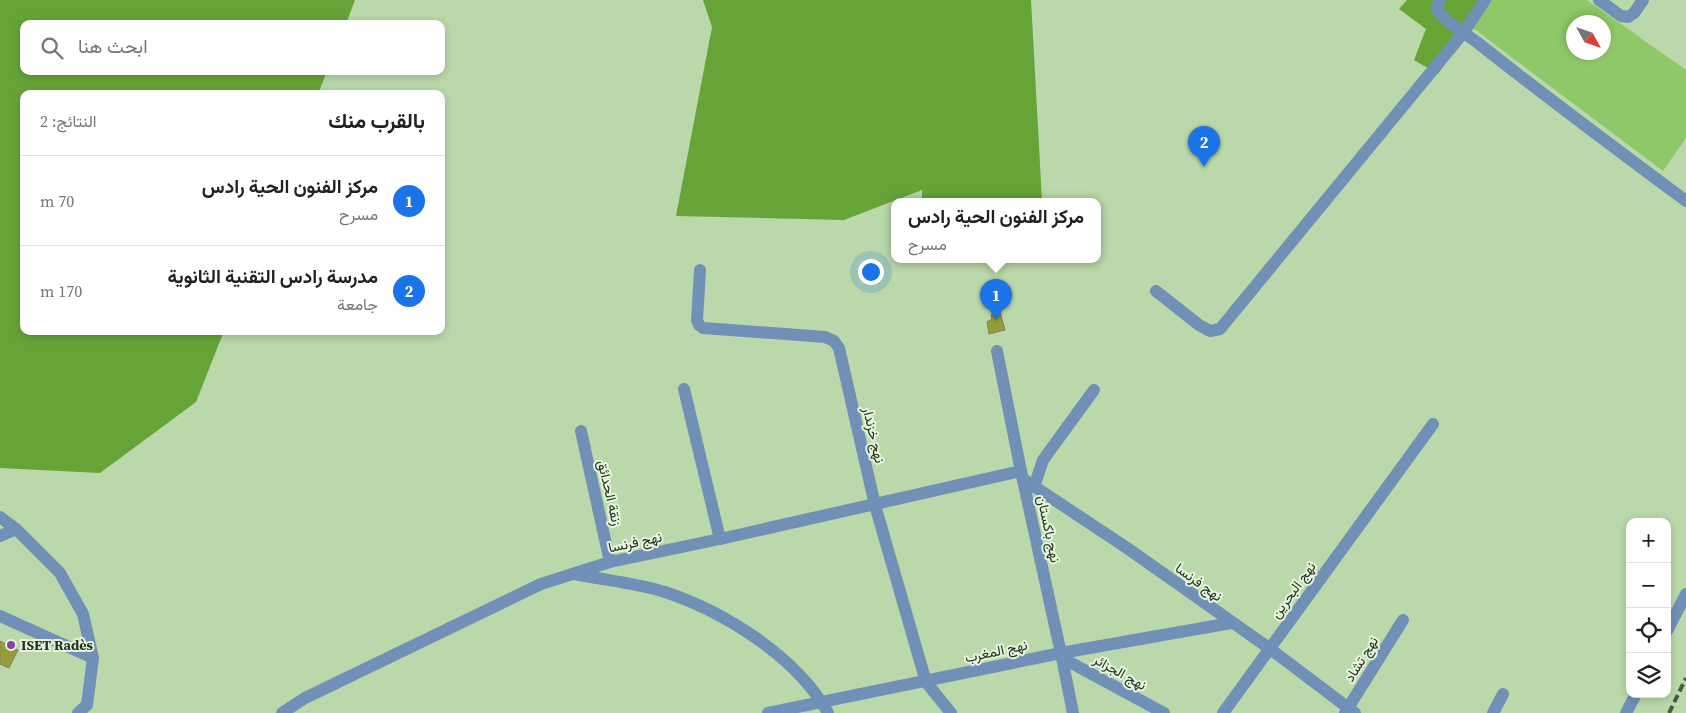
<!DOCTYPE html>
<html lang="ar">
<meta charset="utf-8">
<style>
:root{--surface:#fff;--page:#f2f2f2;--text:#202124;--muted:#757577;--line:#e0e0e0;--accent:#1a73e8}
body{margin:0;font-family:"Source Serif 4",Vazirmatn,serif;background:var(--page);color:var(--text);direction:rtl}
.controls{position:absolute;right:15px;bottom:15px;display:grid;overflow:hidden;border-radius:10px;box-shadow:0 2px 8px #0003}
.controls button{width:45px;height:45px;display:grid;place-items:center;padding:0;border:0;border-bottom:1px solid var(--line);background:var(--surface);color:var(--text);font:25px sans-serif}
.compass{position:absolute;left:1566px;top:15px;width:45px;height:45px;border-radius:50%;background:var(--surface);box-shadow:0 2px 8px #0003;rotate:130deg}
.you{position:absolute;left:870px;top:271px;width:18px;height:18px;margin:-12px;border:4px solid #fff;border-radius:50%;background:#1a73e8;box-shadow:0 0 0 8px #1a73e833}
.badge{display:grid;place-items:center;width:32px;height:32px;border-radius:50%;background:var(--accent);color:#fff;font-size:16px;font-weight:700}
.pin{position:absolute;translate:-50% -41px;filter:drop-shadow(0 1px 2px #0008)}
.pin::after{content:'';position:absolute;top:26px;width:18px;height:15px;background:inherit;clip-path:polygon(0 0,100% 0,50% 100%)}
.popup{position:absolute;left:891px;top:198px;width:210px;height:65px;box-sizing:border-box;display:grid;place-content:center;border-radius:10px;background:var(--surface);filter:drop-shadow(0 1px 4px #0005);font-size:16px;white-space:nowrap;color:var(--muted)}
.popup b{font-size:19px;color:var(--text)}
.popup::after{content:'';position:absolute;left:50%;top:100%;margin-left:-10px;border:10px solid transparent;border-top-color:var(--surface)}
.list{margin:0;padding:0;list-style:none}
h2{display:flex;justify-content:space-between;align-items:center;height:65px;margin:0;padding:0 20px;font-size:21px}
h2 small{font-size:16px;font-weight:400;color:var(--muted)}
.list li{display:grid;grid-template-columns:32px 1fr auto;gap:15px;align-items:center;box-sizing:border-box;height:90px;padding:0 20px;border-top:1px solid var(--line)}
.list b{display:block;font-size:19px;white-space:nowrap}
.list p{margin:0;font-size:16px;white-space:nowrap;color:var(--muted)}
.list em{font-size:16px;font-style:normal;color:var(--muted)}
.icon{flex:none;width:28px;height:28px;fill:none;stroke:currentColor;stroke-width:2;stroke-linecap:round;stroke-linejoin:round}
.map{position:relative;flex:none;width:1686px;height:713px;overflow:hidden;direction:ltr}
.search{position:absolute;background:var(--surface);box-shadow:0 2px 8px #0003;left:20px;top:20px;width:425px;height:55px;display:flex;align-items:center;gap:12px;box-sizing:border-box;padding:0 18px;border-radius:10px;color:var(--muted);font-size:19px}
.panel{position:absolute;background:var(--surface);box-shadow:0 2px 8px #0003;left:20px;top:90px;width:425px;height:245px;border-radius:10px;direction:rtl}
.map>svg:first-child{display:block}
.green{fill:#8fc868;fill-rule:evenodd}
.forest{fill:#67a437}
.building{fill:#949d39;stroke:#7f8552}
.lines{fill:none;stroke-linecap:round;stroke-linejoin:round}
.minor{stroke:#7090b7;stroke-width:12}
.rail{stroke:#495a40;stroke-width:4;stroke-dasharray:8 4;stroke-linecap:butt}
.poi-dot{fill:#8f41b2;stroke:#e5f4dc;stroke-width:2}
.labels{text-anchor:middle;stroke-width:4;stroke-linejoin:round;paint-order:stroke}
.street-label{font-size:14px;fill:#25311e;stroke:#e5f4dc}
.poi-label{font-size:14px;font-weight:bold;fill:#25311e;stroke:#e5f4dc;text-anchor:start}
</style>
<div class="map">
<svg width="1686" height="713" viewBox="0 0 1686 713">
<rect width="100%" height="100%" fill="#bad8a9"/>
<path class="green" d="M1490,0H1587L1686,70V138L1663,171L1469,25ZM1574,22H1604V52H1574Z"/>
<g class="forest">
<path d="M0,0H355L346,24H24V71H327L318,94H24V331H224L196,402L100,473L0,468Z"/>
<path d="M703,0H1031L1042,201H922V190L844,220L676,216L712,27Z"/>
<path d="M1407,0H1490L1469,25L1438,74L1414,60L1426,29L1399,9Z"/>
</g>
<g class="building">
<path d="M999,308L1005,330L989,334L987,322L992,319L991,315Z"/>
<path d="M0,641L18,650L9,668L0,664Z"/>
</g>
<g class="lines">
<g class="minor">
<path d="M1440,0L1437,9C1442,20 1468,35 1478,43C1546,97 1616,149 1686,201"/>
<path d="M1599,0L1621,16L1628,17L1634,13L1643,0"/>
<path d="M700,270L697,320L699,325L703,328L825,337L834,341L839,348L875,505L926,682L951,713"/>
<path d="M1156,291L1199,325L1210,331L1220,329L1464,32L1485,0"/>
<path d="M997,351L1021,471L1062,658L1073,713"/>
<path d="M684,389L720,539"/>
<path d="M581,431L610,562"/>
<path d="M1023,479L1127,548L1269,648L1355,713"/>
<path d="M1034,487L1043,460L1094,390"/>
<path d="M0,517L16,529L60,573L83,614L93,658L87,705L78,713"/>
<path d="M0,536L16,529"/>
<path d="M575,574C604,580 637,583 665,592C725,612 797,657 828,713"/>
<path d="M0,616L93,658"/>
<path d="M1667,631L1686,594"/>
<path d="M1062,658L1164,713"/>
<path d="M282,713L305,698L541,584L610,562L720,539L1021,471"/>
<path d="M768,713L1061,653L1231,623"/>
<path d="M1223,713L1433,424"/>
<path d="M1345,713L1403,620"/>
<path d="M1493,713L1503,694"/>
<path d="M1626,713L1636,694"/>
</g>
<path class="rail" d="M1669,713L1686,678"/>
</g>
<circle class="poi-dot" cx="11" cy="645" r="5"/>
<g class="labels">
<g class="street-label">
<text transform="translate(874 435) rotate(77)" y="5">نهج خزندار</text>
<text transform="translate(610 493) rotate(77)" y="5">زنقة الحدائق</text>
<text transform="translate(1049 529) rotate(78)" y="5">نهج باكستان</text>
<text transform="translate(635 542) rotate(-12)" y="5">نهج فرنسا</text>
<text transform="translate(1199 582) rotate(36)" y="5">نهج فرنسا</text>
<text transform="translate(1293 590) rotate(-54)" y="5">نهج البحرين</text>
<text transform="translate(996 651) rotate(-12)" y="5">نهج المغرب</text>
<text transform="translate(1361 659) rotate(-58)" y="5">نهج تشاد</text>
<text transform="translate(1120 672) rotate(29)" y="5">نهج الجزائر</text>
</g>
<g class="poi-label">
<text x="21" y="650">ISET Radès</text>
</g>
</g>
</svg>
<div class="controls">
<button>+</button>
<button>−</button>
<button><svg class="icon" aria-label="locate" viewBox="0 0 24 24"><circle cx="12" cy="12" r="6"/><path d="M12 2v4M12 18v4M2 12h4M18 12h4"/></svg></button>
<button><svg class="icon" aria-label="layers" viewBox="0 0 24 24"><path d="M12 4l9 5-9 5-9-5zM3 14l9 5 9-5"/></svg></button>
</div>
<svg class="compass" viewBox="-18 -18 36 36"><path d="M0-13l5 13h-10z" fill="#e53935"/><path d="M0 13l5-13h-10z" fill="#757577"/></svg>
<div class="you"></div>
<div class="pin badge" style="left:996px;top:320px">1</div>
<div class="popup"><b>مركز الفنون الحية رادس</b>مسرح</div>
<div class="pin badge" style="left:1204px;top:167px">2</div>
<div class="search"><svg class="icon" aria-label="search" viewBox="0 0 24 24"><circle cx="10" cy="10" r="6"/><path d="M15 15l6 6"/></svg>ابحث هنا</div>
<section class="panel">
<h2>بالقرب منك<small>النتائج: 2</small></h2>
<ul class="list">
<li><span class="badge">1</span><div><b>مركز الفنون الحية رادس</b><p>مسرح</p></div><em>70 m</em></li>
<li><span class="badge">2</span><div><b>مدرسة رادس التقنية الثانوية</b><p>جامعة</p></div><em>170 m</em></li>
</ul>
</section>
</div>
